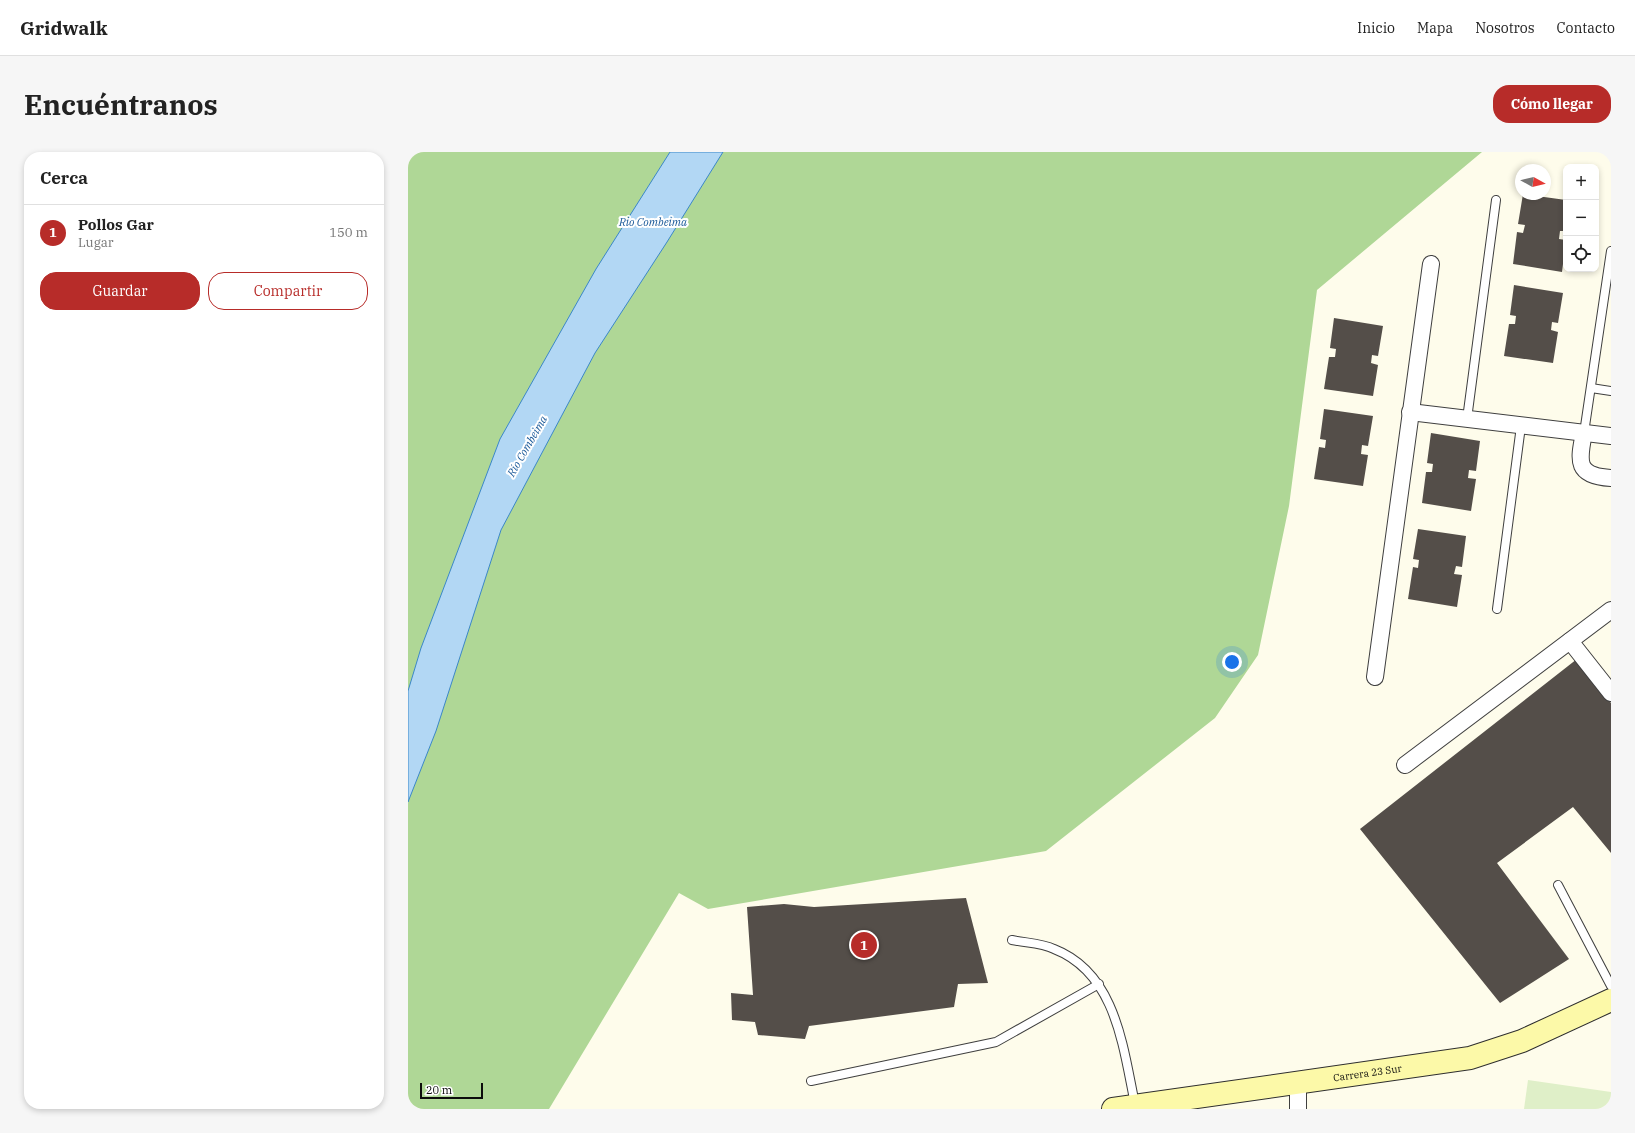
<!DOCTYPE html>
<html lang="es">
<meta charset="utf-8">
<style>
:root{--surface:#fff;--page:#f6f6f6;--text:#222;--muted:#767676;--line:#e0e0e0;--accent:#b72c29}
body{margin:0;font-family:"IBM Plex Serif",serif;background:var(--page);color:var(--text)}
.controls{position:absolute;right:12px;top:12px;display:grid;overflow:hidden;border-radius:8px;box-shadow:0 2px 6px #0003}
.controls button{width:36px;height:36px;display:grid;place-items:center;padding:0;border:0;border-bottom:1px solid var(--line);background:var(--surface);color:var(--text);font:20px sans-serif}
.compass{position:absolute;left:1107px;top:12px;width:36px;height:36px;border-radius:50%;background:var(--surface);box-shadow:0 2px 6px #0003;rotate:98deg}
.scale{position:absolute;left:12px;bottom:10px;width:63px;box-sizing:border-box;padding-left:4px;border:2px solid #0c0c0c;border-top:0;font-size:11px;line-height:14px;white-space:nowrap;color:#0c0c0c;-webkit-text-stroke:3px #fff;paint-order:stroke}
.you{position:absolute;left:824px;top:510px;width:14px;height:14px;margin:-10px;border:3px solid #fff;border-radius:50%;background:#1a73e8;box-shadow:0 0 0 6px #1a73e833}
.badge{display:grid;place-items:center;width:26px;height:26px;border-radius:50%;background:var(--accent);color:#fff;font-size:13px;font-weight:700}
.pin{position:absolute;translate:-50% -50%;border:2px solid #fff;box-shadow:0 1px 4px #0006}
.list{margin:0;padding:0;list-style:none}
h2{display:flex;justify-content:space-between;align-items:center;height:52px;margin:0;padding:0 16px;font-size:17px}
h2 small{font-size:13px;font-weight:400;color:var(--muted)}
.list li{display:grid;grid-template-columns:26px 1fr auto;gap:12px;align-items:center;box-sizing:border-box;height:56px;padding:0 16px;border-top:1px solid var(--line)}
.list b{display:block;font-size:15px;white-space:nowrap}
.list p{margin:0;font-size:13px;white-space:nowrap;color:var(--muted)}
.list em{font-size:13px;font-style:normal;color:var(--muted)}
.actions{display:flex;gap:8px;padding:12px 16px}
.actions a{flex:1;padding:9px 0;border:1px solid var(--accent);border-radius:16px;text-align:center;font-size:14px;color:var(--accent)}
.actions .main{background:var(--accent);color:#fff}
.icon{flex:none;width:22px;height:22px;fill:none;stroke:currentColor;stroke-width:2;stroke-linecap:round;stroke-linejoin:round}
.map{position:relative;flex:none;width:1203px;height:957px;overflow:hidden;border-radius:16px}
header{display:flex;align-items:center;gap:24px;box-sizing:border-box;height:56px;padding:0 20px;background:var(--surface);border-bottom:1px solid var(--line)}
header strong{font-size:19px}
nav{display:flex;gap:22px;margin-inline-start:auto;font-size:14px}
.intro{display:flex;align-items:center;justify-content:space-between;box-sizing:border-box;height:96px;padding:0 24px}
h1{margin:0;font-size:28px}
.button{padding:10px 18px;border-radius:16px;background:var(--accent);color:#fff;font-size:14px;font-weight:700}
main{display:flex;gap:24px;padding:0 24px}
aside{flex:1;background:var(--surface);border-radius:16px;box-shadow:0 2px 6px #0003}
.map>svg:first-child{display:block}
.forest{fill:#afd796}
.pitch{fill:#dfefc8}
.water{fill:#b2d7f4;stroke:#3b87c8}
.building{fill:#544e49}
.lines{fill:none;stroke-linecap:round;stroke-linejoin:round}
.lane-casing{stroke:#3f3f3f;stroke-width:10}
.street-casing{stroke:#3f3f3f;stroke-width:18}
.secondary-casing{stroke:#2e2e2e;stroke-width:24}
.lane{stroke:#fff;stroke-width:8}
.street{stroke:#fff;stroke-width:16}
.secondary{stroke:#fcf9a8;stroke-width:22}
.labels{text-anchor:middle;stroke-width:4;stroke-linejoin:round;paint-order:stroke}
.street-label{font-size:10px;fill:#0c0c0c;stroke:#fff}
.water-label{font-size:11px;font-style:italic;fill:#1a5999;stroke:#fff}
</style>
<header>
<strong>Gridwalk</strong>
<nav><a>Inicio</a><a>Mapa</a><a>Nosotros</a><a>Contacto</a></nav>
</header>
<div class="intro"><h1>Encuéntranos</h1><a class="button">Cómo llegar</a></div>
<main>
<aside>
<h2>Cerca<small></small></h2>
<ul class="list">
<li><span class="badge">1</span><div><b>Pollos Gar</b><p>Lugar</p></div><em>150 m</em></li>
</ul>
<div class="actions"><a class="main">Guardar</a><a>Compartir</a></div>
</aside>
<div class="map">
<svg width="1203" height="957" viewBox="0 0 1203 957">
<rect width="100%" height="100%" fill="#fefceb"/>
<path class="forest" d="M0,0H1074L909,138L881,354L850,503L807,566L638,699L300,757L271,741L141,957H0Z"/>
<path class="pitch" d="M1120,928L1203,940V957H1116Z"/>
<path class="water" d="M262,0H315L259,90L187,201L93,378L28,579L0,650V539L13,496L92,287L188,117Z"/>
<g class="building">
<path d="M1115,42L1158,48V79H1152L1151,87L1158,88L1154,120L1105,112L1109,80L1115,81L1117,73L1110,72Z"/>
<path d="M1106,133L1155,141L1150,171L1144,170L1143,178L1150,180L1145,211L1096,204L1101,172H1107L1108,164L1102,163Z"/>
<path d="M926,166L975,174L970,204L964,203L963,211L970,213L965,244L916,237L921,205H927L928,197L922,196Z"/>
<path d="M916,257L965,264L960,294L954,293L953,302L960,303L955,334L906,327L911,295L917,296L918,288L912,287Z"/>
<path d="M1023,281L1072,289L1068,319L1061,318L1060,326L1068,327L1063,359L1014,351L1018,320H1024L1025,312L1019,311Z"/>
<path d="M1010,377L1058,384L1054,415L1048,414L1046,422L1054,423L1049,455L1000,447L1005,415L1010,416L1011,408L1005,407Z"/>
<path d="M1169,507L1203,551V701L1165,655L1089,711L1161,807L1092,851L952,677Z"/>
<path d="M558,746L580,831L550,832L546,855L401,874L397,887L350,883L347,870L324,868L323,841L345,843L339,755L376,752L406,755Z"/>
</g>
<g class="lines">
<defs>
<g id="lane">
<path d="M1183,236L1203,239"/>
<path d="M1059,267L1088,48"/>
<path d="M1176,281L1203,99"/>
<path d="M1089,457L1113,274"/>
<path d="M1150,733L1203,834"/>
<path d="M604,788C618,791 634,791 646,797C708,821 715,895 727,952"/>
<path d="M403,929L588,890L691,832"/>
</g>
<g id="street">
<path d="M1002,260L1203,284"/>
<path d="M1176,281C1170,310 1168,324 1203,326"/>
<path d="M1162,489L1203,541"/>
<path d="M967,525L1023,112"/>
<path d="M997,613L1203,458"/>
<path d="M890,957V931"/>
</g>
<g id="secondary">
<path id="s1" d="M705,957L1062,906L1114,889L1203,848"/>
</g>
</defs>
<use href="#lane" class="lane-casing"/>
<use href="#street" class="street-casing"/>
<use href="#secondary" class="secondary-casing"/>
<use href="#lane" class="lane"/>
<use href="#street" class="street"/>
<use href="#secondary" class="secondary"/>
</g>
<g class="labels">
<g class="street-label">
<text dy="4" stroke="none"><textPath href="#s1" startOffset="257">Carrera 23 Sur</textPath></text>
</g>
<g class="water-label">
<text x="245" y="74">Rio Combeima</text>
<text transform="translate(119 294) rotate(-60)" y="4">Río Combeima</text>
</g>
</g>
</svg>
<div class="controls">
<button>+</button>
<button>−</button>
<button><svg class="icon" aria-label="locate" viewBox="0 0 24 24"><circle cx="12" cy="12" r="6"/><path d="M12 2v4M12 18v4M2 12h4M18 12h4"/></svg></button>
</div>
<svg class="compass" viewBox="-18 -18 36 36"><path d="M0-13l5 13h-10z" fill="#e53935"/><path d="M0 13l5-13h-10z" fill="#767676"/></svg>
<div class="scale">20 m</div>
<div class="you"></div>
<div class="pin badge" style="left:456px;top:793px">1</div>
</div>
</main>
